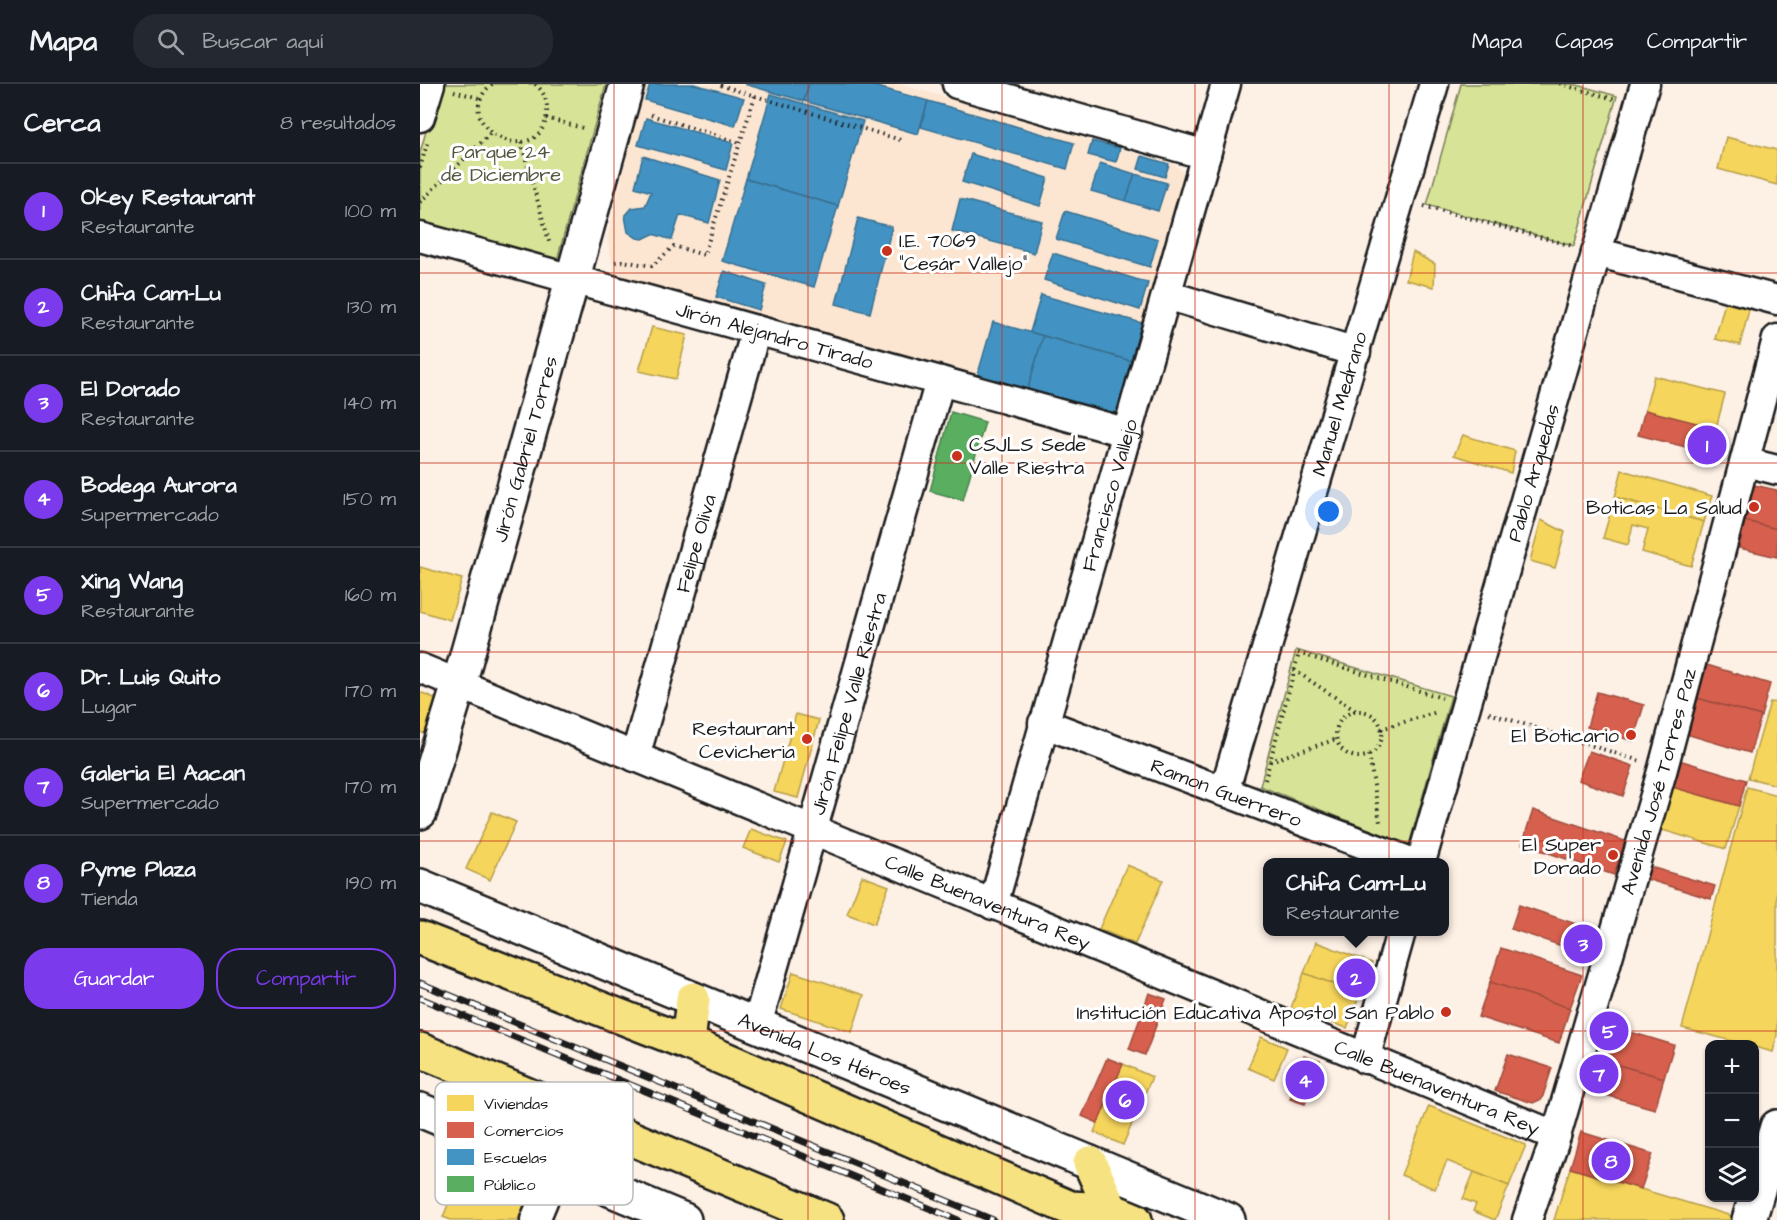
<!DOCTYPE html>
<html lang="es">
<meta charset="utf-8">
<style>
:root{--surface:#171b24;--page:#242831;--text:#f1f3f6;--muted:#9ea1a6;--line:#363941;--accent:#7c3aed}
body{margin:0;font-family:"Architects Daughter",sans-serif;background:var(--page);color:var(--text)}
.controls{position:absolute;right:18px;bottom:18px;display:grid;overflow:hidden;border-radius:12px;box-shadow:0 2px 4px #0004}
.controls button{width:54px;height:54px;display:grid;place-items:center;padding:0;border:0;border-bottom:2px solid var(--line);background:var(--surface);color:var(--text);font:30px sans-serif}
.you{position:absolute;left:909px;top:428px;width:21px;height:21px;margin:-15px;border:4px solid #fff;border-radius:50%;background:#1a73e8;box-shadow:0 0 0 9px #1a73e833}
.badge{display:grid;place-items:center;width:39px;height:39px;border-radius:50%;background:var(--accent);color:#fff;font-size:20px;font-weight:700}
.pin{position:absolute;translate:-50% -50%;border:3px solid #fff;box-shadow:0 2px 6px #0006}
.popup{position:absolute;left:843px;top:774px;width:186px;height:78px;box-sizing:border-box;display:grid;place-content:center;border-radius:12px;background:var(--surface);filter:drop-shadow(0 2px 4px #0005);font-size:20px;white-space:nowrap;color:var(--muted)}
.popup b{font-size:22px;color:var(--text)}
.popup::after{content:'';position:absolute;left:50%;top:100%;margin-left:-12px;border:12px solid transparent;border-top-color:var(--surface)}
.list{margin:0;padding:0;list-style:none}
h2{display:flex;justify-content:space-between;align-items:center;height:78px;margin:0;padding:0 24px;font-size:26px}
h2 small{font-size:20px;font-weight:400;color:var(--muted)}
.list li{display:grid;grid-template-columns:39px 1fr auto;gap:18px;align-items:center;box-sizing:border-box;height:96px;padding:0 24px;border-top:2px solid var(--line)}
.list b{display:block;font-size:22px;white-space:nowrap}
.list p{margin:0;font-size:20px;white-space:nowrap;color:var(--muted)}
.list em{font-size:20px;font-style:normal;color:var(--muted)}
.actions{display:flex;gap:12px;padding:18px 24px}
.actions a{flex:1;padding:14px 0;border:2px solid var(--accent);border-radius:24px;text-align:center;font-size:21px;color:var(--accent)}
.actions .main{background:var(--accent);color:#fff}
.icon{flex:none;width:33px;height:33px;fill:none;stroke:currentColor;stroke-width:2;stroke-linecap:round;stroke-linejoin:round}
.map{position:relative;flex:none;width:1357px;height:1136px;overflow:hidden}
header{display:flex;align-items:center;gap:36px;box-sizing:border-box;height:84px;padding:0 30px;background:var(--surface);border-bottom:2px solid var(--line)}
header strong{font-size:28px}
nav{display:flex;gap:33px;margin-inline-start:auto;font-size:21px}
.search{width:420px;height:54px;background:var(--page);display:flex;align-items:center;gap:15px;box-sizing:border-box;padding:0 21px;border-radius:24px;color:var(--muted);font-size:22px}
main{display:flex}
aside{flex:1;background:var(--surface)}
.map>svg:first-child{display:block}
.built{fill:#fce6d2}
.green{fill:#d7e396;stroke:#7a8059;stroke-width:1.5}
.homes{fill:#f6d55c;stroke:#b59e49;stroke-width:1.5}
.shops{fill:#d6604d;stroke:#9e4c3e;stroke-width:1.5}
.schools{fill:#4393c3;stroke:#376f91;stroke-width:1.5}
.public{fill:#5aae61;stroke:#47824c;stroke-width:1.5}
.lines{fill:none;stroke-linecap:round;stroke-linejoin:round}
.street-casing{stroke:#1c1c1c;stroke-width:33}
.secondary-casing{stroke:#1c1c1c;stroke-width:38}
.primary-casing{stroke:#1c1c1c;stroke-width:38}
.path{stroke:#1c1c1c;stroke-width:4;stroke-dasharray:1.5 4.5;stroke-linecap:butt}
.street{stroke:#fff;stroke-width:28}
.secondary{stroke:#fff;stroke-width:33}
.primary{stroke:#f7e281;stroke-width:33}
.rail-casing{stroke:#1c1c1c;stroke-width:7}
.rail{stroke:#fff;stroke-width:4.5;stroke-dasharray:14;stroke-linecap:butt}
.grid{fill:none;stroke:#c8321e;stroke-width:1.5;stroke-opacity:0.55}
.poi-dot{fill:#c8321e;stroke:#fff;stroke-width:2}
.labels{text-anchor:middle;stroke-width:6;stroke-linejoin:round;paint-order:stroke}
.park-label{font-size:20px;fill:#545841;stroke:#fff}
.poi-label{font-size:20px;fill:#1c1c1c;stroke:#fff;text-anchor:end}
.street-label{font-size:20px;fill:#1c1c1c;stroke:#fff}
.key{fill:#fff;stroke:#bbb;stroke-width:1.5}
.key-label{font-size:16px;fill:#1c1c1c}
</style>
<header>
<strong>Mapa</strong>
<div class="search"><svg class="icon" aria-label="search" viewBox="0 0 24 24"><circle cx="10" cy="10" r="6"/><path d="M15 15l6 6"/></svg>Buscar aquí</div>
<nav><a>Mapa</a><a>Capas</a><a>Compartir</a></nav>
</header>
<main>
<aside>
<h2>Cerca<small>8 resultados</small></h2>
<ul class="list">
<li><span class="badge">1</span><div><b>Okey Restaurant</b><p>Restaurante</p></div><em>100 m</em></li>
<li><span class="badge">2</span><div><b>Chifa Cam-Lu</b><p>Restaurante</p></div><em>130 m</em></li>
<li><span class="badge">3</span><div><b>El Dorado</b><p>Restaurante</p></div><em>140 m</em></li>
<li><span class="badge">4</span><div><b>Bodega Aurora</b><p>Supermercado</p></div><em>150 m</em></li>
<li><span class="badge">5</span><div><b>Xing Wang</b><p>Restaurante</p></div><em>160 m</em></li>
<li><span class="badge">6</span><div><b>Dr. Luis Quito</b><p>Lugar</p></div><em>170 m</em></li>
<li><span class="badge">7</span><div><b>Galeria El Aacan</b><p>Supermercado</p></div><em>170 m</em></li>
<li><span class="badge">8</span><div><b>Pyme Plaza</b><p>Tienda</p></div><em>190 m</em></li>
</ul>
<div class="actions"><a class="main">Guardar</a><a>Compartir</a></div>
</aside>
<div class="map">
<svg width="1357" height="1136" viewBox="0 0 1357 1136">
<rect width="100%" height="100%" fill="#fdf0e5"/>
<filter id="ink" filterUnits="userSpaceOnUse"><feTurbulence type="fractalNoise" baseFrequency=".0167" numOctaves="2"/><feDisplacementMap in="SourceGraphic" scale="12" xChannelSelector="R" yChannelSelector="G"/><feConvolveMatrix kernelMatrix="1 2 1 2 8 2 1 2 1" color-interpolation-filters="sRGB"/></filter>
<g filter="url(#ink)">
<path class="built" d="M225,0H480L756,81L764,91L701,333L196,197L187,154Z"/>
<g class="green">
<path d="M19,0H186L137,176L0,138V69Z"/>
<path d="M1041,0H1154L1197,12L1154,162L1007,121Z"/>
<path d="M876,566L1031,612L989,761L840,702Z"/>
</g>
<g class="homes">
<path d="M1306,53L1357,66V101L1298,85Z"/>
<path d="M993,168L1015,180L1014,203L986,196Z"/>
<path d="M1307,211L1331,218L1320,261L1295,255Z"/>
<path d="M232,243L267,251L256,295L219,287Z"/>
<path d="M1234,292L1305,310L1296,344L1225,326Z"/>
<path d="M1043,351L1095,367L1091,389L1034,371Z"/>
<path d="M1202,386L1292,412L1284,438L1195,413Z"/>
<path d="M1195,413L1284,438L1271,482L1222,468L1228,445L1213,441L1208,461L1183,454Z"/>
<path d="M1121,436L1145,448L1135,484L1110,477Z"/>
<path d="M0,483L42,495L30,536L0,527Z"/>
<path d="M0,608L19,616L6,650L0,648Z"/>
<path d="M1350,618L1357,619V701L1328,694Z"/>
<path d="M376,630L399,636L378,714L354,708Z"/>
<path d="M1252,703L1319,722L1306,765L1239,745Z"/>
<path d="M1327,703L1357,711V952L1353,968L1334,963V960H1324L1262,944Z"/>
<path d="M72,728L96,738L70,796L46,785Z"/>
<path d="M331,745L367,758L359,778L323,764Z"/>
<path d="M707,781L743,796L715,860L679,845Z"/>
<path d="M442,792L469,802L454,840L427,830Z"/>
<path d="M896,858L952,879L940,910L884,889Z"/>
<path d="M373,888L444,911L432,948L361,925Z"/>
<path d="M884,889L940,910L927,944L871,924Z"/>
<path d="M841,953L867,964L854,995L828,984Z"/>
<path d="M703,980L732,993L703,1061L674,1048Z"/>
<path d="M1009,1022L1106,1061L1089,1102L1027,1077L1015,1105L981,1091Z"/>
<path d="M48,1072L113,1099L98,1136H31L23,1133Z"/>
<path d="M1150,1084L1312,1132L1311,1136H1134Z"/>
<path d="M1054,1088L1089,1102L1075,1136L1053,1127L1056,1120L1043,1115Z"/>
</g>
<g class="shops">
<path d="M1225,326L1296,344L1290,369L1218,351Z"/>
<path d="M1334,401L1357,406V445L1325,437Z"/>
<path d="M1325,437L1357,445V473L1319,464Z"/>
<path d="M1287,581L1350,600L1341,632L1277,614Z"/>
<path d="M1177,608L1224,621L1213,657L1167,643Z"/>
<path d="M1277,614L1341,632L1330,669L1266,650Z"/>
<path d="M1169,667L1213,682L1203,712L1158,696Z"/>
<path d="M1259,676L1326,696L1319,722L1252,703Z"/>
<path d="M1113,726L1205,757L1194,791L1102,760Z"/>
<path d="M1227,782L1295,802L1291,815L1223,794Z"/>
<path d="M1099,821L1174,846L1166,870L1091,845Z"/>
<path d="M1081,864L1162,891L1150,924L1070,898Z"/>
<path d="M1070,898L1150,924L1139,959L1058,933Z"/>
<path d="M729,909L746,915L725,971L709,965Z"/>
<path d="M1187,941L1254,961L1244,994L1177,975Z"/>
<path d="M1088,970L1132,984L1122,1015L1113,1019L1075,1007Z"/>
<path d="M884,972L900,977L885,1020L870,1015Z"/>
<path d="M687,974L703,980L678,1039L662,1032Z"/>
<path d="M1177,975L1244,994L1235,1025L1168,1006Z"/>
<path d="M1161,1048L1233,1070L1221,1105L1150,1084Z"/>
</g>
<g class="schools">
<path d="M230,0H274L324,14L315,42L225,16Z"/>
<path d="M324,0H389L384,17Z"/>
<path d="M389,0H447L508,17L498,50L384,17Z"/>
<path d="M351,10L443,37L418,122L326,95Z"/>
<path d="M508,17L654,59L647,85L501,43Z"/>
<path d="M226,34L313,59L306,86L218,61Z"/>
<path d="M672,57L700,64L696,78L668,71Z"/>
<path d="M551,70L628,94L620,122L542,98Z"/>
<path d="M223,72L300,96L289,139L260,131L252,156L233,150L223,155L217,154L208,148L205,132L212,124L225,122L231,108L215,103Z"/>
<path d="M722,72L749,80L745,93L718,85Z"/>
<path d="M680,79L715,90L706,117L671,107Z"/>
<path d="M715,90L747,99L738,127L706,117Z"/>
<path d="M326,95L418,122L394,203L302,177Z"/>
<path d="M540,115L622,137L614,169L532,147Z"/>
<path d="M645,127L738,155L730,183L636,155Z"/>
<path d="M438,134L472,143L450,229L416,220Z"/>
<path d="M633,169L728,199L720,226L624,196Z"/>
<path d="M304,187L346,201L339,226L296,213Z"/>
<path d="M621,211L722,239L711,277L610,248Z"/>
<path d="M573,238L623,252L607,308L557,293Z"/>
<path d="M623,252L711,277L697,327L690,331L607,308Z"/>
</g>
<path class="public" d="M531,328L565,338L543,416L510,407Z"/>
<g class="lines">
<defs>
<g id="street">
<path d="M537,0L786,71"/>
<path d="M0,33L10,0"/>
<path id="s1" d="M0,153L708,349"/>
<path d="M1176,168L1357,216"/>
<path d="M747,211L936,268"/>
<path d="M1325,378L1357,386"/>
<path id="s2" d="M0,584L1136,1052"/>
<path id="s3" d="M623,639L991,778"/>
<path id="s4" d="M215,673L336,246"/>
<path id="s5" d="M804,708L1014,0"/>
<path id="s6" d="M1001,778L1225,0"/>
<path id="s7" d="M573,821L806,0"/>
<path id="s8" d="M337,941L520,297"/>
<path d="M945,975L981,848"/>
<path d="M115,1136L137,1083"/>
<path id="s9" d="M1107,1136L1136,1052L1243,684L1357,255"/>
</g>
<g id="secondary">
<path id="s10" d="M0,728L39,600L207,0"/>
<path id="s11" d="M0,802L808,1136"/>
<path d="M0,1026L264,1136"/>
<path d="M1329,1136L1357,1043"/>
</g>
<g id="primary">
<path d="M0,854L268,959L650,1124L691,1126L715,1136"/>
<path d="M268,959L273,915"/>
<path d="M0,966L407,1136"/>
<path d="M670,1079L691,1126"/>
</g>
</defs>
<use href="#street" class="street-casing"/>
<use href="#secondary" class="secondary-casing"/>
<use href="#primary" class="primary-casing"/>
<g class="path">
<path d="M72,0C24,41 120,91 127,29C128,18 124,7 115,0"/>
<path d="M1140,0L1194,15"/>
<path d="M34,7L62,15"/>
<path d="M335,12L484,57"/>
<path d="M231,31L320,59"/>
<path d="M126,34L166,45"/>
<path d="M101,58L130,161"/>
<path d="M0,84L8,56"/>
<path d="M0,118L71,49"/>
<path d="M1004,122L1153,162"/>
<path d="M195,178L202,177L232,182L254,162L284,171L335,12L297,0"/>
<path d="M878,569L1022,614"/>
<path d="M874,586L936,627"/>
<circle cx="939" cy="650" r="23"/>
<path d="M1069,629L1220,677"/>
<path d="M961,645L1017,628"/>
<path d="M949,671L960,738"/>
<path d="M850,677L917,655"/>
<path d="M845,696L879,569"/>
</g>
<use href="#street" class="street"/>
<use href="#secondary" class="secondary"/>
<use href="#primary" class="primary"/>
<defs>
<g id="rail">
<path d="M0,899L573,1136"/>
<path d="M0,914L538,1136"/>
</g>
</defs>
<use href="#rail" class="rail-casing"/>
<use href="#rail" class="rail"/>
</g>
</g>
<path class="grid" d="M194,0V1136M388,0V1136M582,0V1136M775,0V1136M969,0V1136M1163,0V1136M0,189H1357M0,379H1357M0,568H1357M0,757H1357M0,947H1357"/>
<g class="poi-dot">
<circle cx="467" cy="167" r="6"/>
<circle cx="537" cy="372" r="6"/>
<circle cx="1334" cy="423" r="6"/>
<circle cx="1211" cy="651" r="6"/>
<circle cx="387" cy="655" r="6"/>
<circle cx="1193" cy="771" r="6"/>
<circle cx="1026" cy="928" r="6"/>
</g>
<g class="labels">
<g class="park-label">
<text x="81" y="74">Parque 24<tspan x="81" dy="23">de Diciembre</tspan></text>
</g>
<g class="poi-label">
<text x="479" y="163" text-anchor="start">I.E. 7069<tspan x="479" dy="23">"Cesár Vallejo"</tspan></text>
<text x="549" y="367" text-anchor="start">CSJLS Sede<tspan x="549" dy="23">Valle Riestra</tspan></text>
<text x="1322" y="430">Boticas La Salud</text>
<text x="375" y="651">Restaurant<tspan x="375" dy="23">Cevicheria</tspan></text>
<text x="1199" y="658">El Boticario</text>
<text x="1181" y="767">El Super<tspan x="1181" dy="23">Dorado</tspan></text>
<text x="1014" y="935">Institución Educativa Apostol San Pablo</text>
</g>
<g class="street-label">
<text dy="7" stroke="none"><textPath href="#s1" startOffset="368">Jirón Alejandro Tirado</textPath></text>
<text dy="7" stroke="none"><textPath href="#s5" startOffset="405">Manuel Medrano</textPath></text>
<text dy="7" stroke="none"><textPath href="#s10" startOffset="378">Jirón Gabriel Torres</textPath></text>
<text dy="7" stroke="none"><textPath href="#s6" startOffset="405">Pablo Arguedas</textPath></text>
<text dy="7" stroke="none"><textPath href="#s7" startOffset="426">Francisco Vallejo</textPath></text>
<text dy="7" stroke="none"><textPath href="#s4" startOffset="222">Felipe Oliva</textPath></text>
<text dy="7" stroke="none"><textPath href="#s8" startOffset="334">Jirón Felipe Valle Riestra</textPath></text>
<text dy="7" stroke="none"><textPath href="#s9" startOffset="458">Avenida José Torres Paz</textPath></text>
<text dy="7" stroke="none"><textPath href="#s3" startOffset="196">Ramon Guerrero</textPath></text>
<text dy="7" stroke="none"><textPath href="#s2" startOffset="614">Calle Buenaventura Rey</textPath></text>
<text dy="7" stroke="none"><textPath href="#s11" startOffset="438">Avenida Los Héroes</textPath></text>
<text dy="7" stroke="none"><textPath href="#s2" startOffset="1100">Calle Buenaventura Rey</textPath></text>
</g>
</g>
<rect x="15" y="998" width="198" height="123" rx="9" class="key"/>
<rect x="27" y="1011" width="27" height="16" fill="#f6d55c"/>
<rect x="27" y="1038" width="27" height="16" fill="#d6604d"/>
<rect x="27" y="1065" width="27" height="16" fill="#4393c3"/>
<rect x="27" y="1092" width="27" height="16" fill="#5aae61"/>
<g class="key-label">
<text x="64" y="1025">Viviendas</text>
<text x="64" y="1052">Comercios</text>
<text x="64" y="1079">Escuelas</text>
<text x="64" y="1106">Público</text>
</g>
</svg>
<div class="controls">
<button>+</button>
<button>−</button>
<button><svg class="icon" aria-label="layers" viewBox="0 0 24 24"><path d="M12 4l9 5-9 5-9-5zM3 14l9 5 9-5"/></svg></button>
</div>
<div class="you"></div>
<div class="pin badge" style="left:1287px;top:361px">1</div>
<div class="pin badge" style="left:936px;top:894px">2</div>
<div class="popup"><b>Chifa Cam-Lu</b>Restaurante</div>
<div class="pin badge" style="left:1163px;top:860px">3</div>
<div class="pin badge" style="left:885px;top:996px">4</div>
<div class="pin badge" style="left:1189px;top:947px">5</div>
<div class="pin badge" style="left:705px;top:1016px">6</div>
<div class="pin badge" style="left:1179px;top:990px">7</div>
<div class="pin badge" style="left:1191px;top:1077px">8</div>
</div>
</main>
